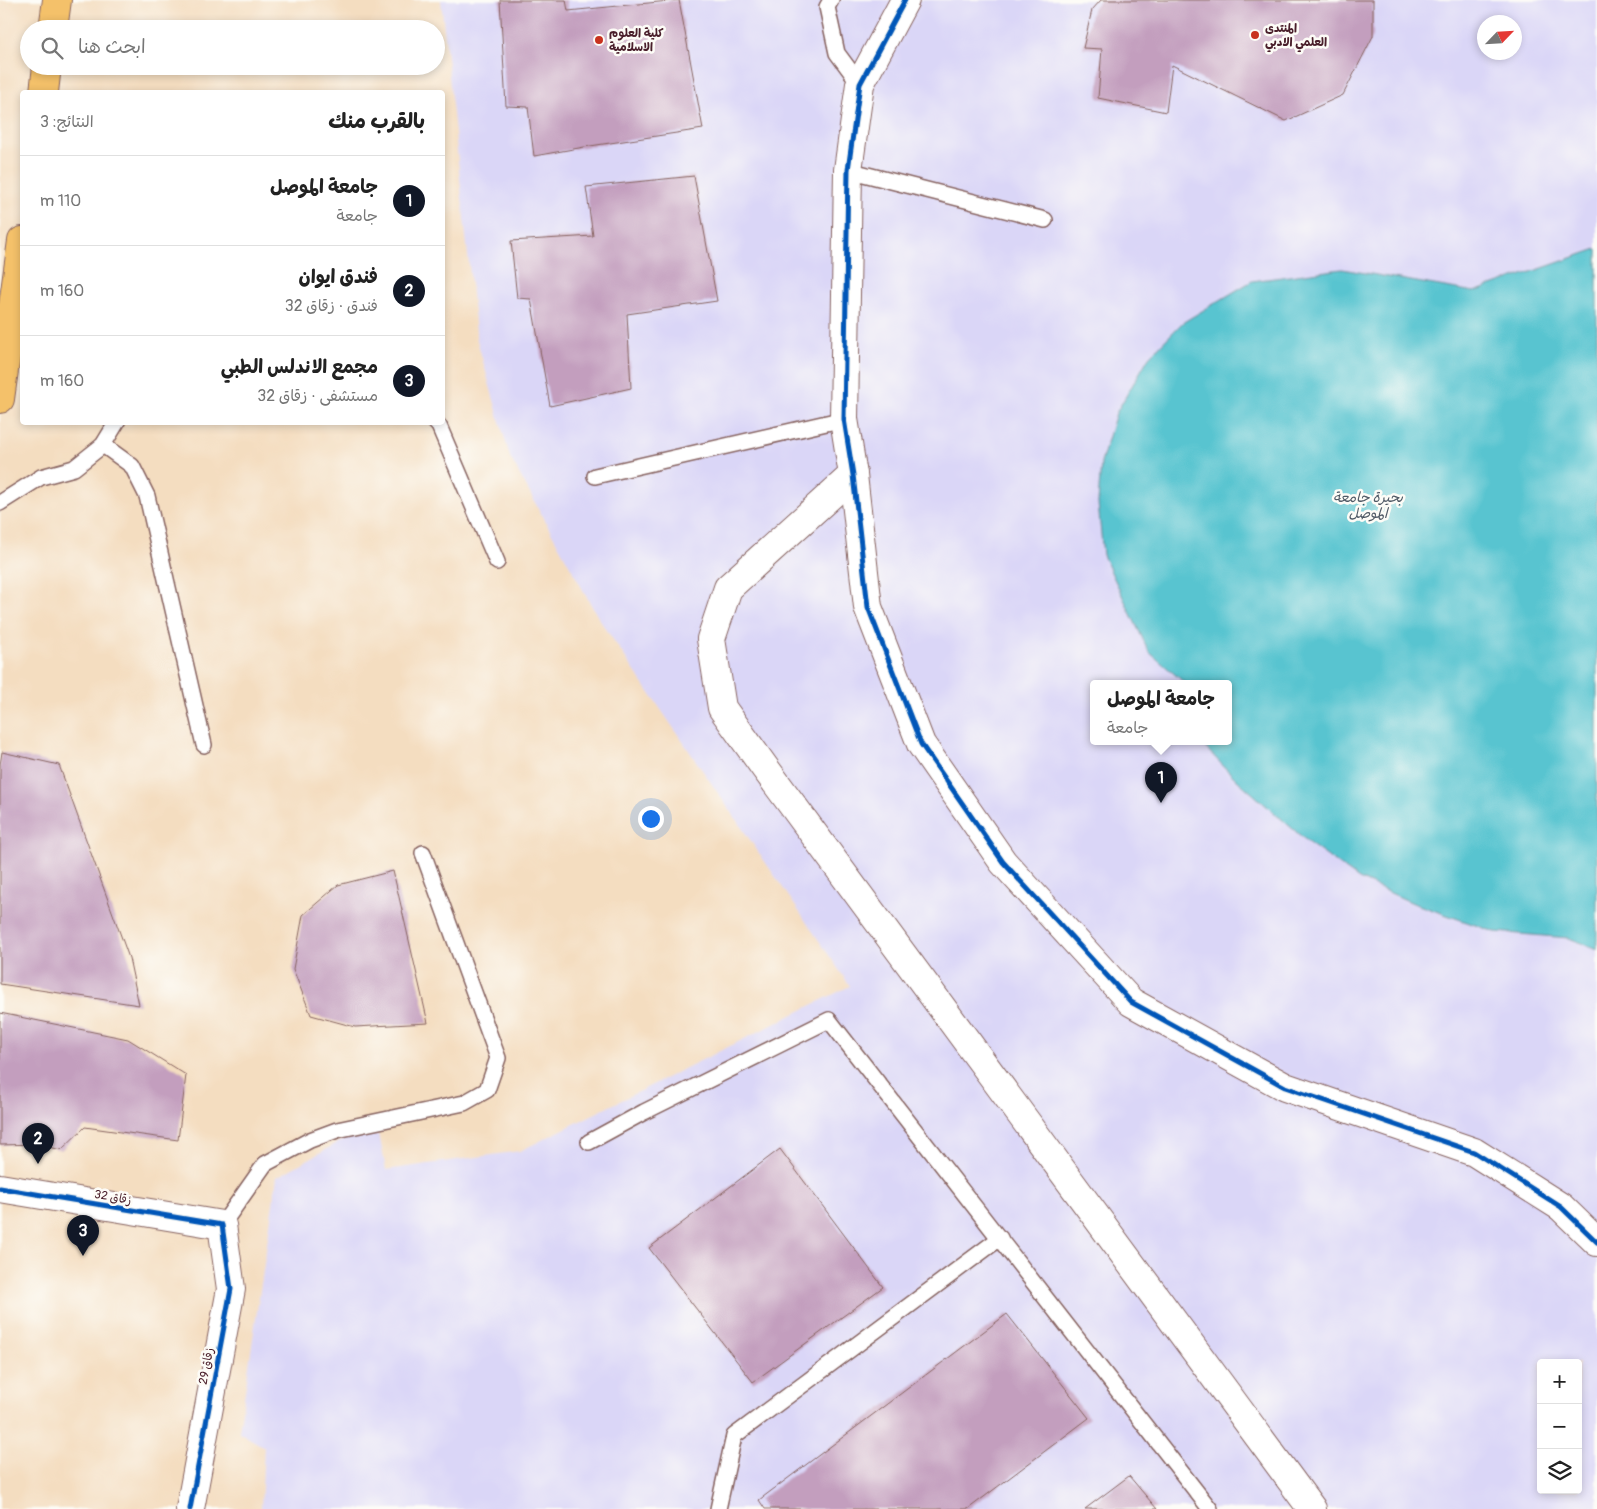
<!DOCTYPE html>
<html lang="ar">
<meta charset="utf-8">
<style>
:root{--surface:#fff;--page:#f2f2f2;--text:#222;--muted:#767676;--line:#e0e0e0;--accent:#111827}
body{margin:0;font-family:Pangolin,"Playpen Sans Arabic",sans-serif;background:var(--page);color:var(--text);direction:rtl}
.controls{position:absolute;right:15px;bottom:15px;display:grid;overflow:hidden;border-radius:5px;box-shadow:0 2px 8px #0003}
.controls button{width:45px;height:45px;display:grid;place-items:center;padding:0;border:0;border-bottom:1px solid var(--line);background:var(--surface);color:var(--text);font:25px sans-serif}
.compass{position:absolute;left:1477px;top:15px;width:45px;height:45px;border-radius:50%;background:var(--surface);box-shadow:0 2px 8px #0003;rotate:65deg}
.you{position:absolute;left:650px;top:818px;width:18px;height:18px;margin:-12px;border:4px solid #fff;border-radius:50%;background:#1a73e8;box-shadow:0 0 0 8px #1a73e833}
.badge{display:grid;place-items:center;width:32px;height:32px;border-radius:50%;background:var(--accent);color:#fff;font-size:16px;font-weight:700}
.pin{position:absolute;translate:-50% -41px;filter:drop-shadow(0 1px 2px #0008)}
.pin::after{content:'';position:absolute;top:26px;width:18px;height:15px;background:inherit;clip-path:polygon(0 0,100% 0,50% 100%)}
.popup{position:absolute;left:1090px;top:680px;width:142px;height:65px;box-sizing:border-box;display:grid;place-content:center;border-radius:5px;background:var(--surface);filter:drop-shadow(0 1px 4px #0005);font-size:16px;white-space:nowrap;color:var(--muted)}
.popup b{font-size:19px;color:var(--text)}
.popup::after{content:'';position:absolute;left:50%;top:100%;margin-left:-10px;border:10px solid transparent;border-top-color:var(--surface)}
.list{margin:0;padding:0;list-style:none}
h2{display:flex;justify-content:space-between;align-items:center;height:65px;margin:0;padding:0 20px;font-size:21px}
h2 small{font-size:16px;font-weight:400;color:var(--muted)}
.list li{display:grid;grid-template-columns:32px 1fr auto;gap:15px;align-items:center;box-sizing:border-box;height:90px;padding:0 20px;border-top:1px solid var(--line)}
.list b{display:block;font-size:19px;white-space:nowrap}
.list p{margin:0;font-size:16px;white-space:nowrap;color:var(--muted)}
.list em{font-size:16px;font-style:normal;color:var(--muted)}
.icon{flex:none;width:28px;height:28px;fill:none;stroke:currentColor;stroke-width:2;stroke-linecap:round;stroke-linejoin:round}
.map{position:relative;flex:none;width:1597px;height:1509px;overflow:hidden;direction:ltr}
.search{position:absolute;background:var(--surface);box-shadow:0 2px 8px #0003;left:20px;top:20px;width:425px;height:55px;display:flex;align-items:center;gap:12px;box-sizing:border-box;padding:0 18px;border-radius:28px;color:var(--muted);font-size:19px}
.panel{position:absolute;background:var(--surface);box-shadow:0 2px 8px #0003;left:20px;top:90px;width:425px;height:335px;border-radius:5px;direction:rtl}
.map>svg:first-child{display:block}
.built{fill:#dad6f7;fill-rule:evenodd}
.water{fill:#58c4d0;stroke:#51727e}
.building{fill:#c39ebe}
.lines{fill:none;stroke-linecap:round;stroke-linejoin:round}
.lane-casing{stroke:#86625f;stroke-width:18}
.street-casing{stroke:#86625f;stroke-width:30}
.primary-casing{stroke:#86625f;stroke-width:30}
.lane{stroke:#fff;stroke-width:15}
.street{stroke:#fff;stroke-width:28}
.primary{stroke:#f4c16a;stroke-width:28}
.cycleway-casing{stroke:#fdfcf7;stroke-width:8}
.cycleway{stroke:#0057b8;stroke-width:5}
.poi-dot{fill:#c8321e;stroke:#fdfcf7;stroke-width:2}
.labels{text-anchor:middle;stroke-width:5;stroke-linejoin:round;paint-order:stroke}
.poi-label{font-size:12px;font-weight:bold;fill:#4a1f2b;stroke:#fdfcf7;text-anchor:start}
.street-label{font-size:12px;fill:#4a1f2b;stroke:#fdfcf7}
.water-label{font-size:14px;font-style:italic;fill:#4f5965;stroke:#fdfcf7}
</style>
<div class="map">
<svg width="1597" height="1509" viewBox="0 0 1597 1509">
<rect width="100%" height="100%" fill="#fdfcf7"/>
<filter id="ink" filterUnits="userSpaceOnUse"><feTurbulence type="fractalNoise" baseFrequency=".02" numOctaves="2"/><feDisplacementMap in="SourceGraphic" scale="10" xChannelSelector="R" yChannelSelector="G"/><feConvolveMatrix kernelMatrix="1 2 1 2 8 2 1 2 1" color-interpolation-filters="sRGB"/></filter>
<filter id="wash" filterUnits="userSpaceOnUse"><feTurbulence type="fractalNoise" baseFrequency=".0096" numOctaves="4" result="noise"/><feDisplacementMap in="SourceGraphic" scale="20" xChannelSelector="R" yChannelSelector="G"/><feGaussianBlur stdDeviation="1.12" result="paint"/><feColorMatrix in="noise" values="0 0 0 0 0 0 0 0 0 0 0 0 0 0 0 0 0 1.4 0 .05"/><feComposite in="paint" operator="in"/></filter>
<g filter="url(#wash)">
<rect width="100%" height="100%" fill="#f4ddc0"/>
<path class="built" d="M441,0H1597V1509H261L264,1447L239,1432L277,1177L348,1137L379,1134L386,1170L520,1151L850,986L599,619L510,457L477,340ZM1484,22H1514V52H1484ZM1094,684H1228V742H1094ZM1541,1363H1578V1490H1541Z"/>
<path class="water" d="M1597,249V949L1569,938L1495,932L1413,903L1359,879L1310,844L1236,779L1201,743L1228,742V684H1186L1149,652L1103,555L1098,503L1101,463L1116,413L1149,357L1182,323L1252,281L1342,269L1474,292Z"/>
<g id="blocks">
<g class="building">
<path d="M500,0H566L568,11L679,0L703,129L590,146L534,156L528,107L506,106Z"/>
<path d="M1101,0H1373V36L1343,95L1286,121L1172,65L1166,112L1098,98L1102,49L1083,48L1092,10Z"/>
<path d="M694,176L717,301L627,314L631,388L550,406L531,299L517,298L511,241L593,236L586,187Z"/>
<path d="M2,752L59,765L129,958L139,1005L0,984V765Z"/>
<path d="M393,871L428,1023L355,1027L311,1015L293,969L303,915L338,885Z"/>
<path d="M0,1013L128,1039L186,1075L178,1140L85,1127L61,1150L38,1144L0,1145Z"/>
<path d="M780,1149L883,1287L753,1382L649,1248Z"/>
<path d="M1007,1314L1089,1418L968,1509H765L759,1500Z"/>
<path d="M1129,1476L1157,1509H1085Z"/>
</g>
</g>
</g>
<g filter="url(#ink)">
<use href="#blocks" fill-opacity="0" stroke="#86625f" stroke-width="1"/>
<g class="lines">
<defs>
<g id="lane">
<path d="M831,0L827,7L837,53L860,84"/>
<path d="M848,170L1045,220"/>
<path d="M435,422L439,426L497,562"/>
<path d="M103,445L132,466L147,496L204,745"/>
<path d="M595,476L844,419"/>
<path d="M0,503L41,477L74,468L103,445L117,422"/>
<path d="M589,1142L644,1112L829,1020L1210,1509"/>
<path d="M222,1225L265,1164L310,1140L337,1130L464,1103L487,1090L498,1058L423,853"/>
<path d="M718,1509L734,1436L1000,1238"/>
</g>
<g id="street">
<path d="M905,0L860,84L848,170L844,419L853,475L868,607L921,744L1003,862L1131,1002L1285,1087L1474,1152L1561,1207L1597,1242"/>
<path d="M853,475L728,588L711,639L722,708L765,768L1312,1509"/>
<path d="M0,1188L222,1225L231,1289L190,1509"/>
</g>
<g id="primary">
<path d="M53,29L57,0"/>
<path d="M44,92L47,66"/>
<path d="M0,399L22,241"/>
</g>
</defs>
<use href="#lane" class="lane-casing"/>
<use href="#street" class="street-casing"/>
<use href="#primary" class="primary-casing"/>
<use href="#lane" class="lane"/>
<use href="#street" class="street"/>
<use href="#primary" class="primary"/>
<defs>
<g id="cycleway">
<path d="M905,0L860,84L848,170L844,419L853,475L868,607L921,744L1003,862L1131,1002L1285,1087L1474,1152L1561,1207L1597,1242"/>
<path d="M0,1188L222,1225L231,1289L190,1509"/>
</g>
</defs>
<use href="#cycleway" class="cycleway-casing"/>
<use href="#cycleway" class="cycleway"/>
</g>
</g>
<g class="poi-dot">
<circle cx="1255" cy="35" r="5"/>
<circle cx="599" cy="40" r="5"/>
</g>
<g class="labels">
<g class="poi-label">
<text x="1265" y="32">المنتدى<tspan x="1265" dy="14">العلمي الادبي</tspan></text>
<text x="609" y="37">كلية العلوم<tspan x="609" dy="14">الاسلامية</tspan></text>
</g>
<g class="street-label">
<text transform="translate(113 1197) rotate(10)" y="4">زقاق 32</text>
<text transform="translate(206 1366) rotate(-79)" y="4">زقاق 29</text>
</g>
<g class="water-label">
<text x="1368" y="502">بحيرة جامعة<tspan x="1368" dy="16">الموصل</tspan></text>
</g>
</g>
</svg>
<div class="controls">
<button>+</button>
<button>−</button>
<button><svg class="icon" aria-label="layers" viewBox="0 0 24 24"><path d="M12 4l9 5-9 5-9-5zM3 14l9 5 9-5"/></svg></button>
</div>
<svg class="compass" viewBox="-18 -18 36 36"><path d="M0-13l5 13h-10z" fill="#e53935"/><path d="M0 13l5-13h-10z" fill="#767676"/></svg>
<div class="you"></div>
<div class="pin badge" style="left:1161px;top:803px">1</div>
<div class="popup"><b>جامعة الموصل</b>جامعة</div>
<div class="pin badge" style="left:38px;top:1164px">2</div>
<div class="pin badge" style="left:83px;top:1256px">3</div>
<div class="search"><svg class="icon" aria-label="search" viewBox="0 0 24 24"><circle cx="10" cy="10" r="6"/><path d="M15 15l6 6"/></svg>ابحث هنا</div>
<section class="panel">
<h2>بالقرب منك<small>النتائج: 3</small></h2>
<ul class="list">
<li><span class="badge">1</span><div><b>جامعة الموصل</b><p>جامعة</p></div><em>110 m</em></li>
<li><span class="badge">2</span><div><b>فندق ايوان</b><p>فندق · زقاق 32</p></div><em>160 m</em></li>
<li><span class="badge">3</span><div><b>مجمع الاندلس الطبي</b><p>مستشفى · زقاق 32</p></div><em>160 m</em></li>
</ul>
</section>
</div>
